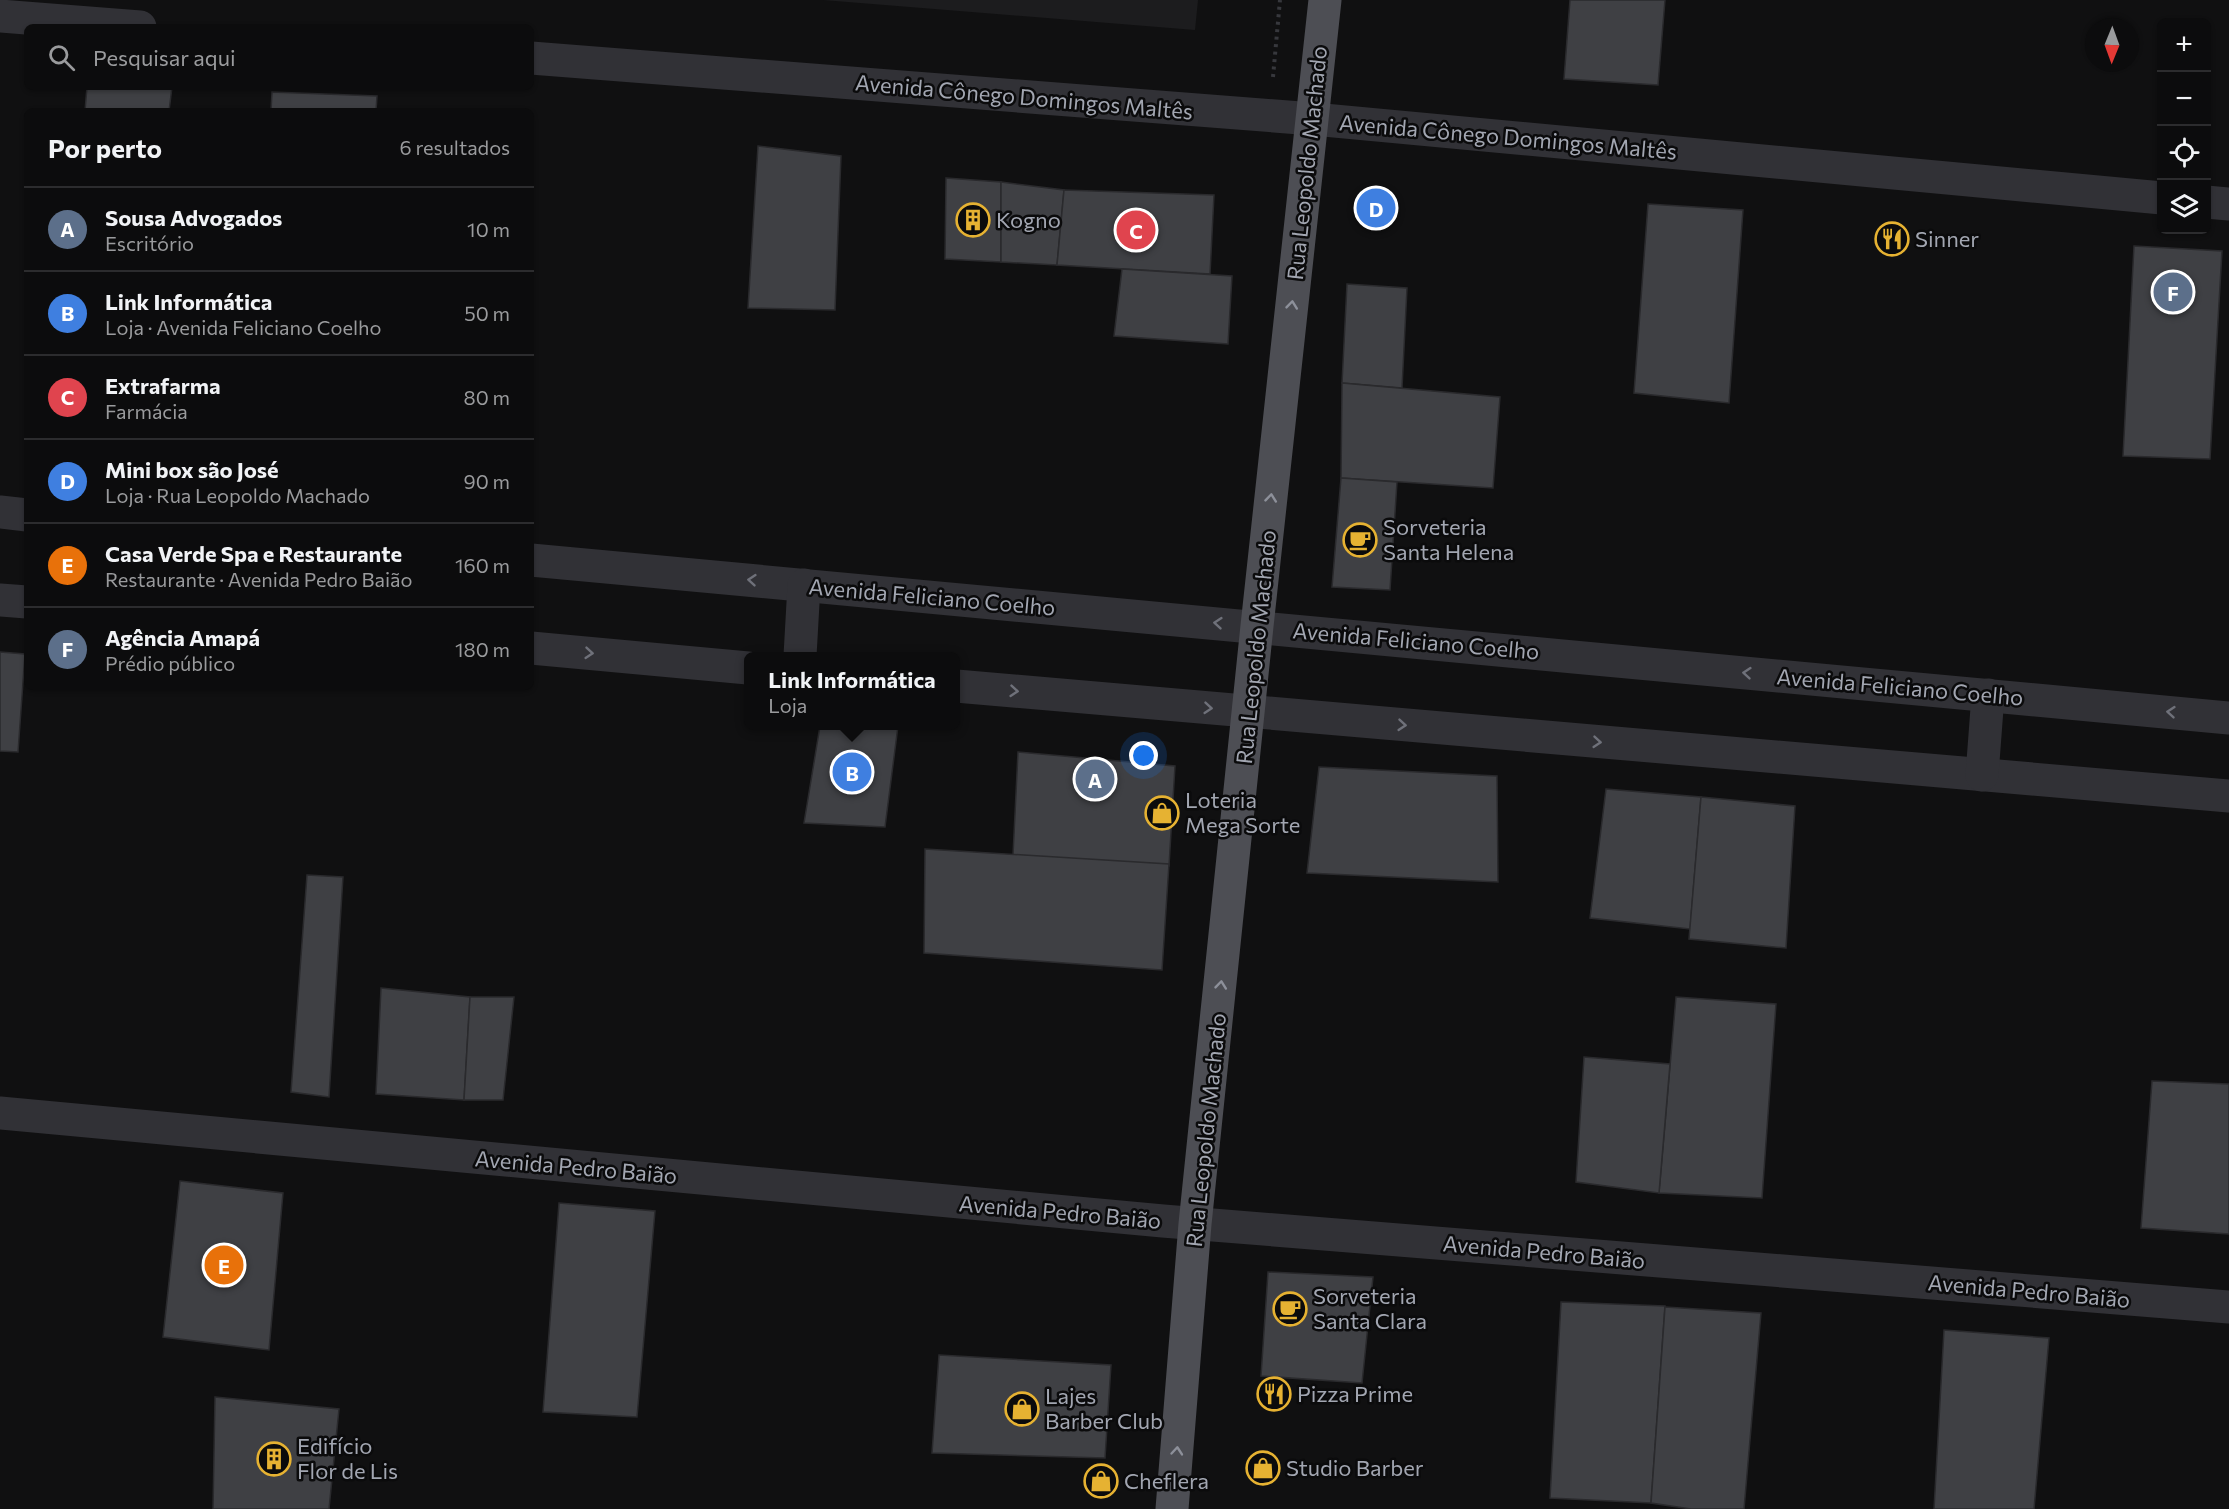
<!DOCTYPE html>
<html lang="pt">
<meta charset="utf-8">
<style>
:root{--surface:#0c0c0d;--page:#1a1a1b;--text:#f1f3f6;--muted:#9a9b9d;--line:#2c2c2e;--accent:#7c3aed}
body{margin:0;font-family:Commissioner,sans-serif;background:var(--page);color:var(--text)}
.controls{position:absolute;right:18px;top:18px;display:grid;overflow:hidden;border-radius:9px;box-shadow:0 2px 4px #0004}
.controls button{width:54px;height:54px;display:grid;place-items:center;padding:0;border:0;border-bottom:2px solid var(--line);background:var(--surface);color:var(--text);font:30px sans-serif}
.compass{position:absolute;left:2085px;top:18px;width:54px;height:54px;border-radius:50%;background:var(--surface);box-shadow:0 2px 4px #0004;rotate:181deg}
.you{position:absolute;left:1144px;top:756px;width:21px;height:21px;margin:-15px;border:4px solid #fff;border-radius:50%;background:#1a73e8;box-shadow:0 0 0 9px #1a73e833}
.badge{display:grid;place-items:center;width:39px;height:39px;border-radius:50%;background:var(--accent);color:#fff;font-size:20px;font-weight:700}
.pin{position:absolute;translate:-50% -50%;border:3px solid #fff;box-shadow:0 2px 6px #0006}
.popup{position:absolute;left:744px;top:652px;width:216px;height:78px;box-sizing:border-box;display:grid;place-content:center;border-radius:9px;background:var(--surface);filter:drop-shadow(0 2px 4px #0005);font-size:20px;white-space:nowrap;color:var(--muted)}
.popup b{font-size:22px;color:var(--text)}
.popup::after{content:'';position:absolute;left:50%;top:100%;margin-left:-12px;border:12px solid transparent;border-top-color:var(--surface)}
.list{margin:0;padding:0;list-style:none}
h2{display:flex;justify-content:space-between;align-items:center;height:78px;margin:0;padding:0 24px;font-size:26px}
h2 small{font-size:20px;font-weight:400;color:var(--muted)}
.list li{display:grid;grid-template-columns:39px 1fr auto;gap:18px;align-items:center;box-sizing:border-box;height:84px;padding:0 24px;border-top:2px solid var(--line)}
.list b{display:block;font-size:22px;white-space:nowrap}
.list p{margin:0;font-size:20px;white-space:nowrap;color:var(--muted)}
.list em{font-size:20px;font-style:normal;color:var(--muted)}
.icon{flex:none;width:33px;height:33px;fill:none;stroke:currentColor;stroke-width:2;stroke-linecap:round;stroke-linejoin:round}
.map{position:relative;flex:none;width:2229px;height:1509px;overflow:hidden}
.search{position:absolute;background:var(--surface);box-shadow:0 2px 4px #0004;left:24px;top:24px;width:510px;height:66px;display:flex;align-items:center;gap:15px;box-sizing:border-box;padding:0 21px;border-radius:9px;color:var(--muted);font-size:22px}
.panel{position:absolute;background:var(--surface);box-shadow:0 2px 4px #0004;left:24px;top:108px;width:510px;height:582px;border-radius:9px}
.map>svg:first-child{display:block}
.built{fill:#1c1c1e}
.building{fill:#3f4044;stroke:#2a2a2d;stroke-width:1.5}
.lines{fill:none;stroke-linecap:round;stroke-linejoin:round}
.path{stroke:#37383d;stroke-width:4;stroke-dasharray:3 4.5;stroke-linecap:butt}
.minor{stroke:#313136;stroke-width:33}
.tertiary{stroke:#313136;stroke-width:33}
.primary{stroke:#4d4e54;stroke-width:33}
.oneway{stroke:#8d909a}
.oneway2{stroke:#6f717a}
.labels{text-anchor:middle;stroke-width:5;stroke-linejoin:round;paint-order:stroke}
.street-label{font-size:22px;fill:#a2a6b1;stroke:#0b0b0c}
.poi-label{font-size:22px;fill:#a2a6b1;stroke:#0b0b0c;text-anchor:start}
</style>
<div class="map">
<svg width="2229" height="1509" viewBox="0 0 2229 1509">
<rect width="100%" height="100%" fill="#101011"/>
<path class="built" d="M823,0H1198L1195,30Z"/>
<g class="building">
<path d="M1570,0H1665L1658,85L1564,79Z"/>
<path d="M87,87H172L169,111H85Z"/>
<path d="M272,92L377,96L376,111H271Z"/>
<path d="M758,146L841,156L835,310L748,308Z"/>
<path d="M946,178L1001,182V262L945,259Z"/>
<path d="M1001,182L1064,190L1057,265L1001,262Z"/>
<path d="M1064,190L1214,195L1210,274L1057,265Z"/>
<path d="M1648,204L1743,210L1729,403L1634,393Z"/>
<path d="M2134,246L2222,251L2210,459L2123,456Z"/>
<path d="M1122,269L1232,276L1228,344L1114,336Z"/>
<path d="M1347,284L1407,288L1402,388L1342,383Z"/>
<path d="M1342,383L1500,397L1493,488L1341,478Z"/>
<path d="M1341,478L1397,482L1390,590L1332,587Z"/>
<path d="M0,652L25,654L18,752L0,751Z"/>
<path d="M820,726H898L885,827L804,823Z"/>
<path d="M1018,752L1175,766L1169,866L1013,855Z"/>
<path d="M1319,767L1497,776L1498,882L1307,873Z"/>
<path d="M1606,789L1701,797L1690,929L1590,918Z"/>
<path d="M1701,797L1795,806L1786,948L1689,939Z"/>
<path d="M925,849L1169,864L1162,970L924,953Z"/>
<path d="M307,875L343,877L329,1097L291,1092Z"/>
<path d="M381,988L470,997L464,1100L376,1094Z"/>
<path d="M470,997H514L503,1100H464Z"/>
<path d="M1676,997L1776,1004L1762,1198L1659,1193Z"/>
<path d="M1584,1057L1670,1064L1659,1193L1576,1182Z"/>
<path d="M2152,1081L2229,1084V1234L2141,1228Z"/>
<path d="M180,1181L283,1193L269,1350L163,1337Z"/>
<path d="M559,1203L655,1211L637,1417L543,1412Z"/>
<path d="M1268,1272L1373,1277L1362,1383L1261,1376Z"/>
<path d="M1561,1302L1665,1306L1651,1503L1550,1498Z"/>
<path d="M1665,1307L1761,1313L1744,1509H1691L1651,1503Z"/>
<path d="M1944,1330L2049,1338L2034,1509H1934Z"/>
<path d="M939,1355L1111,1365L1105,1458L932,1453Z"/>
<path d="M215,1397L339,1409L329,1509H213Z"/>
</g>
<g class="lines">
<path class="path" d="M1273,77L1280,0"/>
<g class="minor">
<path d="M0,16L140,27"/>
<path d="M531,58L1313,119L2162,198"/>
<path d="M2206,202L2229,204"/>
<path d="M0,1113L1163,1221L2229,1307"/>
</g>
<g class="tertiary">
<path d="M0,512L27,515"/>
<path d="M531,560L2229,718"/>
<path d="M0,600L27,602"/>
<path d="M531,648L748,668"/>
<path d="M800,656L804,585"/>
<path d="M956,686L2229,796"/>
<path d="M1982,775L1988,695"/>
</g>
<path class="primary" d="M1172,1509L1195,1224L1257,626L1325,0"/>
</g>
<defs><path id="oneway-chevron" d="M-2-3.5L2.5 0L-2 3.5" fill="none" stroke-width="1.6" stroke-linecap="round" stroke-linejoin="round" transform="scale(1.5)"/></defs>
<g class="oneway">
<use href="#oneway-chevron" transform="translate(1292 305) rotate(-84)"/>
<use href="#oneway-chevron" transform="translate(1271 498) rotate(-84)"/>
<use href="#oneway-chevron" transform="translate(1221 985) rotate(-84)"/>
<use href="#oneway-chevron" transform="translate(1177 1451) rotate(-85)"/>
</g>
<g class="oneway2">
<use href="#oneway-chevron" transform="translate(752 580) rotate(-175)"/>
<use href="#oneway-chevron" transform="translate(1218 623) rotate(-175)"/>
<use href="#oneway-chevron" transform="translate(589 653) rotate(5)"/>
<use href="#oneway-chevron" transform="translate(1747 673) rotate(-175)"/>
<use href="#oneway-chevron" transform="translate(1014 691) rotate(5)"/>
<use href="#oneway-chevron" transform="translate(1208 708) rotate(5)"/>
<use href="#oneway-chevron" transform="translate(2171 712) rotate(-175)"/>
<use href="#oneway-chevron" transform="translate(1402 725) rotate(5)"/>
<use href="#oneway-chevron" transform="translate(1597 742) rotate(5)"/>
</g>
<defs>
<symbol id="building-ring" viewBox="-11 -11 22 22"><circle r="9.5" fill="#0b0b0c" stroke="#e6b232" stroke-width="1.5"/><path d="M-4-6H4V6H1V3H-1V6H-4ZM-2.5-4.3h1.7v1.8h-1.7ZM.8-4.3h1.7v1.8H.8ZM-2.5-1h1.7V.8h-1.7ZM.8-1h1.7V.8H.8Z" fill="#e6b232"/></symbol>
<symbol id="restaurant-ring" viewBox="-11 -11 22 22"><circle r="9.5" fill="#0b0b0c" stroke="#e6b232" stroke-width="1.5"/><path d="M-5-6h1v4h1v-4h1v4h1v-4h1v5L-1.5 .5V6h-2V.5L-5-1ZM5-6V6H3V1.5H1.5Q1.5-4 5-6Z" fill="#e6b232"/></symbol>
<symbol id="cafe-ring" viewBox="-11 -11 22 22"><circle r="9.5" fill="#0b0b0c" stroke="#e6b232" stroke-width="1.5"/><path d="M-5.5-4.5H6V0H3Q3 3.5 0 3.5H-2.5Q-5.5 3.5-5.5 0ZM3-3.2v2h1.7v-2ZM-6 4.5H4V6H-6Z" fill="#e6b232"/></symbol>
<symbol id="shop-ring" viewBox="-11 -11 22 22"><circle r="9.5" fill="#0b0b0c" stroke="#e6b232" stroke-width="1.5"/><path d="M-5-2.5h2.3a2.7 3.5 0 0 1 5.4 0H5L5.5 6h-11ZM-1.5-2.5h3a1.5 2.3 0 0 0-3 0Z" fill="#e6b232"/></symbol>
</defs>
<g fill-rule="evenodd">
<use href="#building-ring" x="954" y="201" width="38" height="38"/>
<use href="#restaurant-ring" x="1873" y="220" width="38" height="38"/>
<use href="#cafe-ring" x="1341" y="521" width="38" height="38"/>
<use href="#shop-ring" x="1143" y="794" width="38" height="38"/>
<use href="#cafe-ring" x="1271" y="1290" width="38" height="38"/>
<use href="#restaurant-ring" x="1255" y="1375" width="38" height="38"/>
<use href="#shop-ring" x="1003" y="1390" width="38" height="38"/>
<use href="#building-ring" x="255" y="1440" width="38" height="38"/>
<use href="#shop-ring" x="1244" y="1449" width="38" height="38"/>
<use href="#shop-ring" x="1082" y="1462" width="38" height="38"/>
</g>
<g class="labels">
<g class="street-label">
<text transform="translate(1024 97) rotate(5)" y="8">Avenida Cônego Domingos Maltês</text>
<text transform="translate(1508 137) rotate(5)" y="8">Avenida Cônego Domingos Maltês</text>
<text transform="translate(1307 163) rotate(-84)" y="8">Rua Leopoldo Machado</text>
<text transform="translate(932 597) rotate(5)" y="8">Avenida Feliciano Coelho</text>
<text transform="translate(1416 641) rotate(5)" y="8">Avenida Feliciano Coelho</text>
<text transform="translate(1256 647) rotate(-84)" y="8">Rua Leopoldo Machado</text>
<text transform="translate(1900 687) rotate(5)" y="8">Avenida Feliciano Coelho</text>
<text transform="translate(1206 1130) rotate(-84)" y="8">Rua Leopoldo Machado</text>
<text transform="translate(576 1167) rotate(5)" y="8">Avenida Pedro Baião</text>
<text transform="translate(1060 1212) rotate(5)" y="8">Avenida Pedro Baião</text>
<text transform="translate(1544 1252) rotate(5)" y="8">Avenida Pedro Baião</text>
<text transform="translate(2029 1291) rotate(5)" y="8">Avenida Pedro Baião</text>
</g>
<g class="poi-label">
<text x="996" y="228">Kogno</text>
<text x="1915" y="247">Sinner</text>
<text x="1383" y="535">Sorveteria<tspan x="1383" dy="25">Santa Helena</tspan></text>
<text x="1185" y="808">Loteria<tspan x="1185" dy="25">Mega Sorte</tspan></text>
<text x="1313" y="1304">Sorveteria<tspan x="1313" dy="25">Santa Clara</tspan></text>
<text x="1297" y="1402">Pizza Prime</text>
<text x="1045" y="1404">Lajes<tspan x="1045" dy="25">Barber Club</tspan></text>
<text x="297" y="1454">Edifício<tspan x="297" dy="25">Flor de Lis</tspan></text>
<text x="1286" y="1476">Studio Barber</text>
<text x="1124" y="1489">Cheflera</text>
</g>
</g>
</svg>
<div class="controls">
<button>+</button>
<button>−</button>
<button><svg class="icon" aria-label="locate" viewBox="0 0 24 24"><circle cx="12" cy="12" r="6"/><path d="M12 2v4M12 18v4M2 12h4M18 12h4"/></svg></button>
<button><svg class="icon" aria-label="layers" viewBox="0 0 24 24"><path d="M12 4l9 5-9 5-9-5zM3 14l9 5 9-5"/></svg></button>
</div>
<svg class="compass" viewBox="-18 -18 36 36"><path d="M0-13l5 13h-10z" fill="#e53935"/><path d="M0 13l5-13h-10z" fill="#9a9b9d"/></svg>
<div class="you"></div>
<div class="pin badge" style="left:1095px;top:779px;background:#5c6f8a">A</div>
<div class="pin badge" style="left:852px;top:772px;background:#3f7fe0">B</div>
<div class="popup"><b>Link Informática</b>Loja</div>
<div class="pin badge" style="left:1136px;top:230px;background:#e0444e">C</div>
<div class="pin badge" style="left:1376px;top:208px;background:#3f7fe0">D</div>
<div class="pin badge" style="left:224px;top:1265px;background:#e8710a">E</div>
<div class="pin badge" style="left:2173px;top:292px;background:#5c6f8a">F</div>
<div class="search"><svg class="icon" aria-label="search" viewBox="0 0 24 24"><circle cx="10" cy="10" r="6"/><path d="M15 15l6 6"/></svg>Pesquisar aqui</div>
<section class="panel">
<h2>Por perto<small>6 resultados</small></h2>
<ul class="list">
<li><span class="badge" style="background:#5c6f8a">A</span><div><b>Sousa Advogados</b><p>Escritório</p></div><em>10 m</em></li>
<li><span class="badge" style="background:#3f7fe0">B</span><div><b>Link Informática</b><p>Loja · Avenida Feliciano Coelho</p></div><em>50 m</em></li>
<li><span class="badge" style="background:#e0444e">C</span><div><b>Extrafarma</b><p>Farmácia</p></div><em>80 m</em></li>
<li><span class="badge" style="background:#3f7fe0">D</span><div><b>Mini box são José</b><p>Loja · Rua Leopoldo Machado</p></div><em>90 m</em></li>
<li><span class="badge" style="background:#e8710a">E</span><div><b>Casa Verde Spa e Restaurante</b><p>Restaurante · Avenida Pedro Baião</p></div><em>160 m</em></li>
<li><span class="badge" style="background:#5c6f8a">F</span><div><b>Agência Amapá</b><p>Prédio público</p></div><em>180 m</em></li>
</ul>
</section>
</div>
